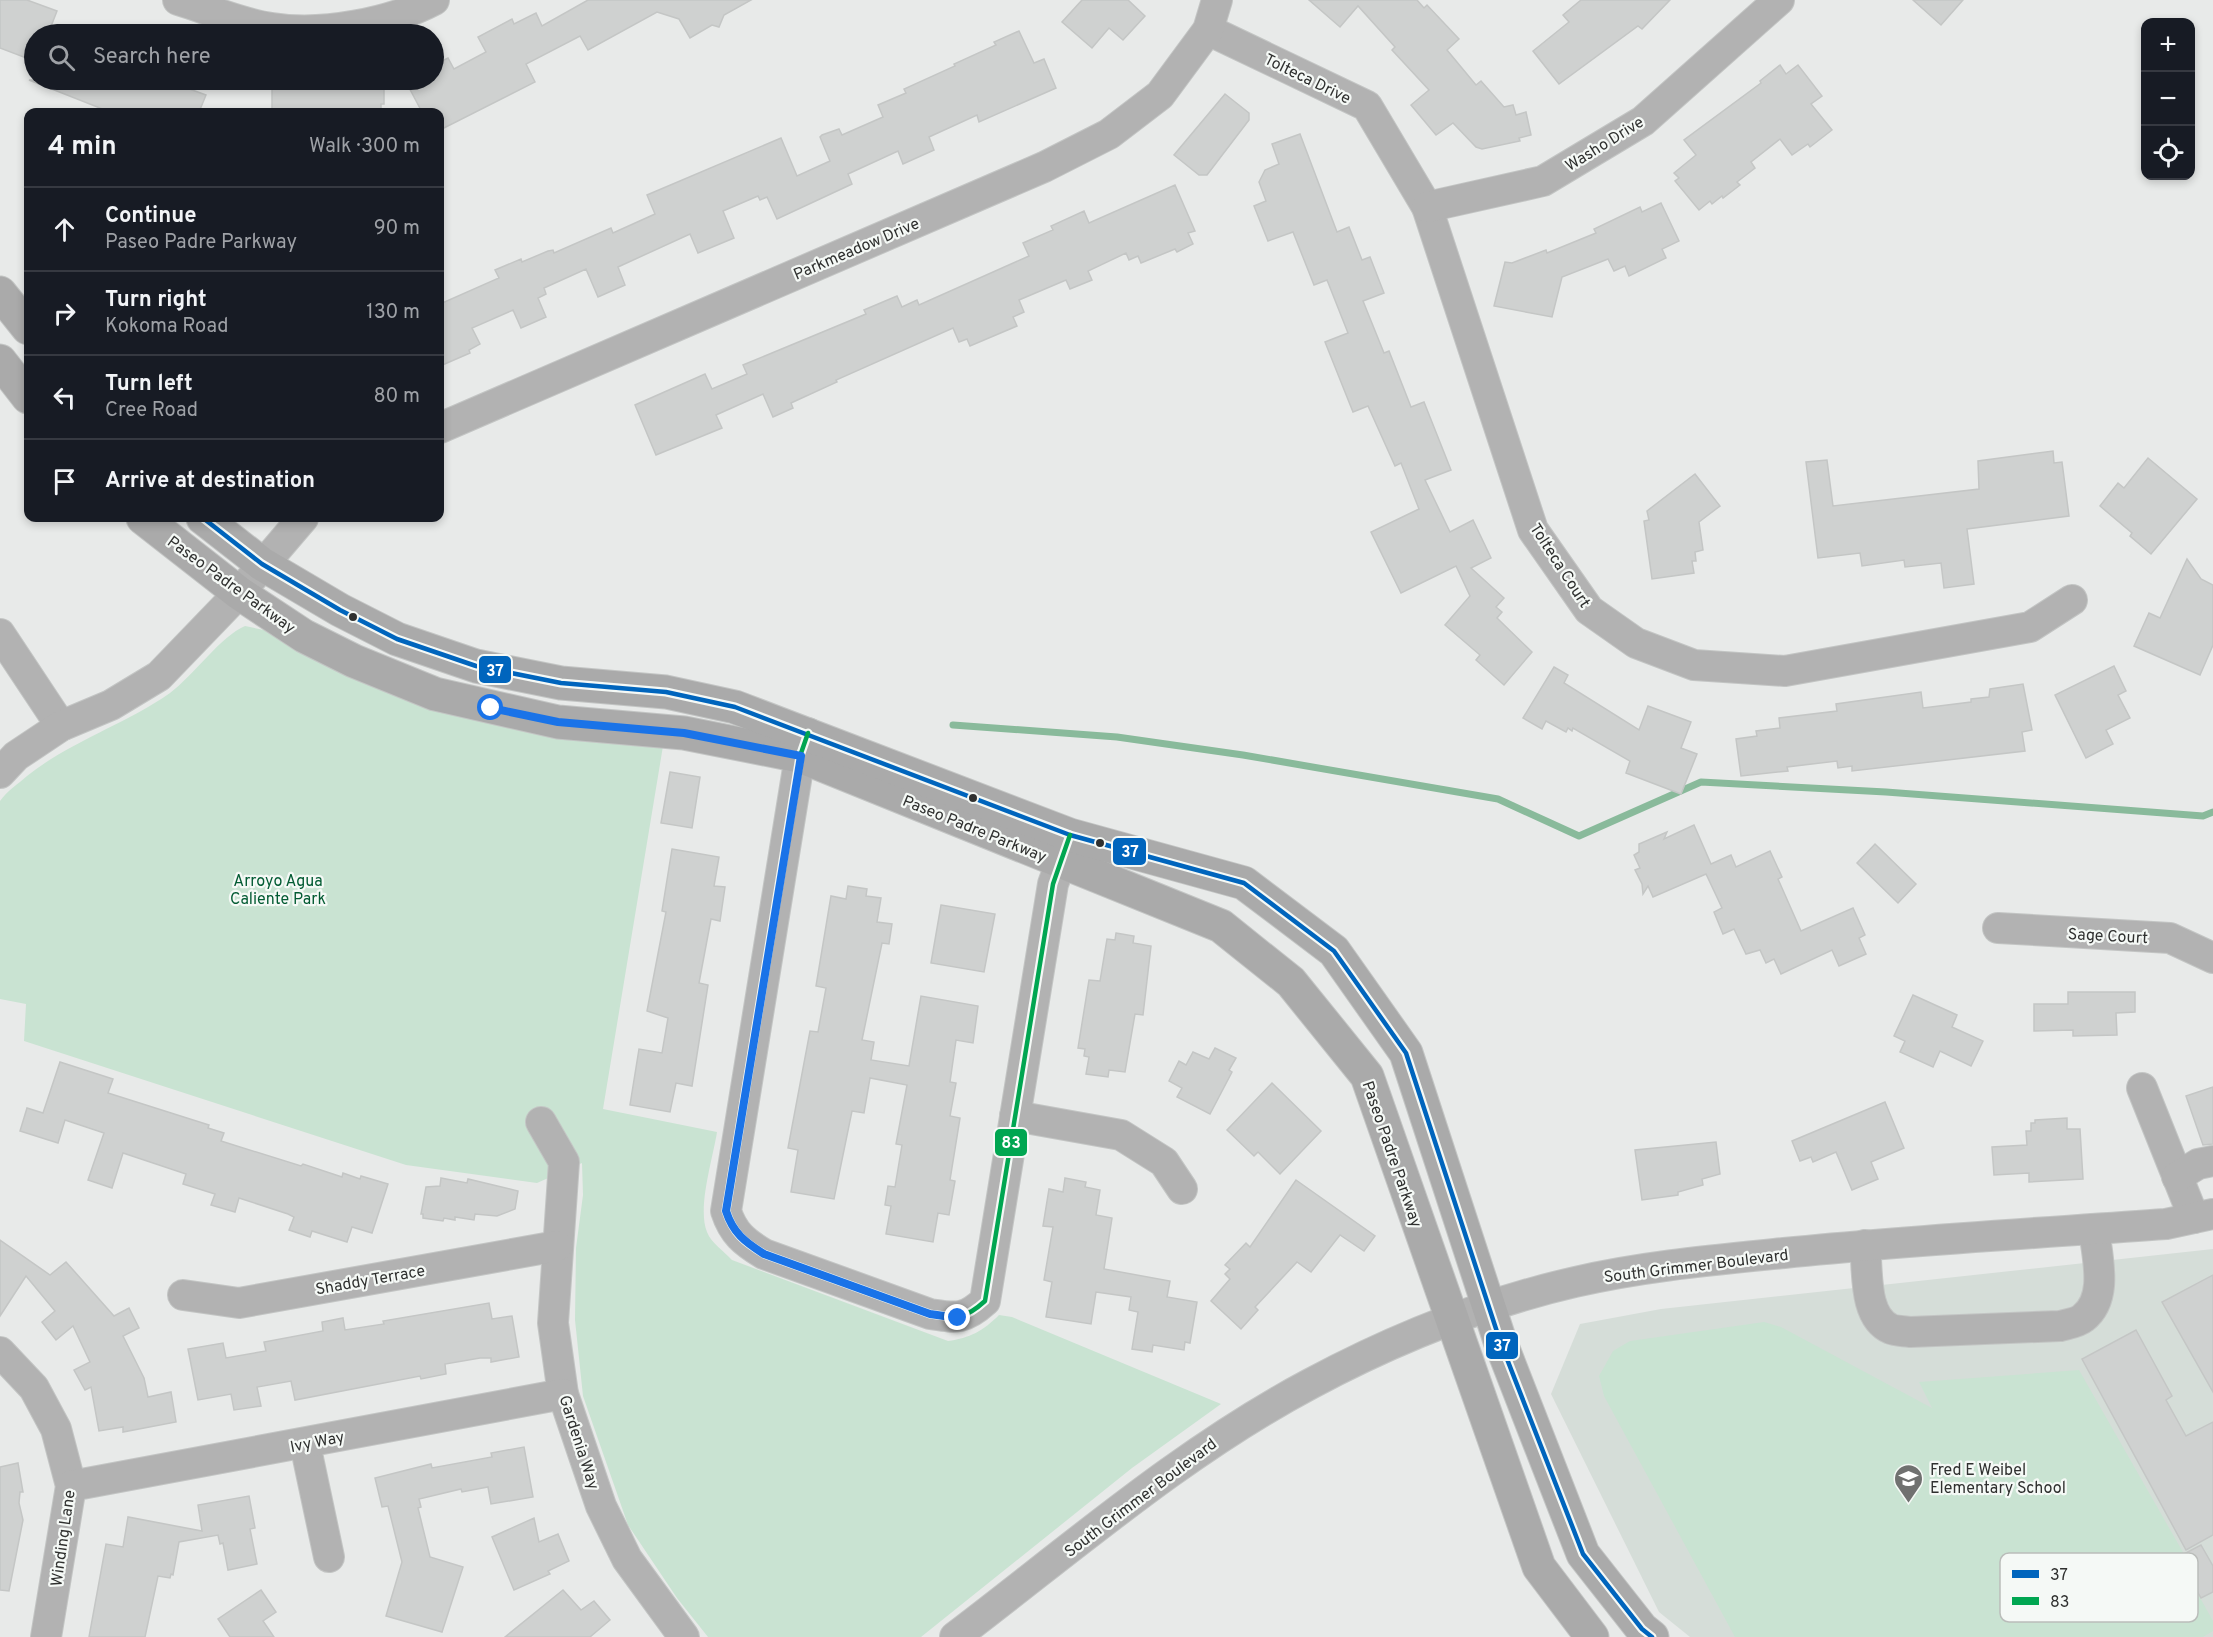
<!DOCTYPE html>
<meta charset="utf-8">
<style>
:root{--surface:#171b24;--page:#20242c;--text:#f1f3f6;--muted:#9ea1a6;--line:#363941}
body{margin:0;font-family:Overpass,sans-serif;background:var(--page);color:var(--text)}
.controls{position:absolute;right:18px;top:18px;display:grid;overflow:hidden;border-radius:12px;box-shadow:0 3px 9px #0003}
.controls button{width:54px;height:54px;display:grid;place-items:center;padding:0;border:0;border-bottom:2px solid var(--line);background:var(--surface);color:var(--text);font:30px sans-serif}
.stop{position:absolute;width:18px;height:18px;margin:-14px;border:4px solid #1a73e8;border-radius:50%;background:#fff}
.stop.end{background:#1a73e8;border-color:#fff;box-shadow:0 2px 6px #0008}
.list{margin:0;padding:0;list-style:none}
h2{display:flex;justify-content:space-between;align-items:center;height:78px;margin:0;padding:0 24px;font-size:26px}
h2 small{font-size:20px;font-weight:400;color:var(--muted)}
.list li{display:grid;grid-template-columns:39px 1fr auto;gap:18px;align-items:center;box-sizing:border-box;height:84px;padding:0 24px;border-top:2px solid var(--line)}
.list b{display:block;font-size:22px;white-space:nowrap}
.list p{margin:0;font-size:20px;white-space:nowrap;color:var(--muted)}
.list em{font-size:20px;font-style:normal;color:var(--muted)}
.icon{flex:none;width:33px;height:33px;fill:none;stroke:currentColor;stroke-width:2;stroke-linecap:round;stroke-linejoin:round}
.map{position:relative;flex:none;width:2213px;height:1637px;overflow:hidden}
.search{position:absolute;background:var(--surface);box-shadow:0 3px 9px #0003;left:24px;top:24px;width:420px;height:66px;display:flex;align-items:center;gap:15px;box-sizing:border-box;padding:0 21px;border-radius:33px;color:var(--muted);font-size:22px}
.panel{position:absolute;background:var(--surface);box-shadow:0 3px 9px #0003;left:24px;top:108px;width:420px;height:414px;border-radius:12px}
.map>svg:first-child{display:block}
.built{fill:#d5ddd8}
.green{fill:#c9e3d2}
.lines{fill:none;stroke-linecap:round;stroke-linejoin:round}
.stream{stroke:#89ba9b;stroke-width:7}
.building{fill:#cfd1d0;stroke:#c4c6c5;stroke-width:1.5}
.minor-casing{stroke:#c3c5c4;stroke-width:32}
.major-casing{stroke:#c3c5c4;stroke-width:35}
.minor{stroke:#b2b2b2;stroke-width:30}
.major{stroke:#aaa;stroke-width:33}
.bus-1-casing{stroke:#f5f9f6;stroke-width:9}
.bus-2-casing{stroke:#f5f9f6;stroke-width:9}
.bus-1{stroke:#0065bd;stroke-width:4.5}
.bus-2{stroke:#00a651;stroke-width:4.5}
.route{stroke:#1a73e8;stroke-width:8}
.bus-dot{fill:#2f302f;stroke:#f5f9f6;stroke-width:2}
.labels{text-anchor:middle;stroke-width:4.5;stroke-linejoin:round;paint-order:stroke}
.street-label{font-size:16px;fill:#2f302f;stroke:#f5f9f6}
.park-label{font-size:16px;fill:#035b33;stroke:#f5f9f6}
.poi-label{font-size:16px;fill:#2f302f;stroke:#f5f9f6;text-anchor:start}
.key{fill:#f5f9f6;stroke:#babdba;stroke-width:1.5}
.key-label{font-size:16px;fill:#2f302f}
.line-badge{stroke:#f5f9f6;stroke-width:2}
.badge-label{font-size:16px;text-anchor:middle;font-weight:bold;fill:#fff}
</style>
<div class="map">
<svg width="2213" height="1637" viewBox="0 0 2213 1637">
<rect width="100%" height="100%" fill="#e8eae9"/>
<path class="built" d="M2213,1249V1637H1690L1659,1612L1551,1394L1580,1324L1661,1309Z"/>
<g class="green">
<path d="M245,626L269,631L309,656L368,685L449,712L663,746L603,1109L717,1132C713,1158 697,1208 707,1232C711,1243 724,1251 732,1260L948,1341C970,1338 983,1331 999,1315L1012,1317L1221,1404L1132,1468L921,1637H708L677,1598L628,1525L583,1396L575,1320L576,1248L583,1195L582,1163L537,1183L406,1165L24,1041L26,1004L0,999V801C7,791 18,784 27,776C71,741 124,725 170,693C193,676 221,636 245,626Z"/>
<path d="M1764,1322L1781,1327L1932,1408L1919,1382L2079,1370L2184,1554L2178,1558L2213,1621V1631L2203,1637H1735L1604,1396L1599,1376L1613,1351L1630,1341Z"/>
</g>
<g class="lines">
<path class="stream" d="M953,725L1117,737L1243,755L1498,799L1579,836L1701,782L1886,792L2203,816L2213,812"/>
</g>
<g class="building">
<path d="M0,0H27L57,11L48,34H34V61L0,48Z"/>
<path d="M588,0H751L724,15L719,27L712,25L690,38L679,19L657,12L588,50L580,36L526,64L535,82L440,130V112H422L405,80H434V65L448,58L454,69L486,52L478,37L512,19L514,24L536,13L542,26Z"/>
<path d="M1082,0H1128L1145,16L1123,40L1109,28L1092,48L1062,22Z"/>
<path d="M1309,0H1417L1424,8L1427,5L1459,39L1447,50L1476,85L1481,81L1504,107L1513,105L1516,115L1526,112L1531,135L1519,138L1520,141L1482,149L1476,147L1453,123L1436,135L1411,105L1429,90L1392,50L1395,47L1358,6L1340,27Z"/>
<path d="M1581,0H1670L1642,29L1638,26L1559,84L1533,51L1569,22L1563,15Z"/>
<path d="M1913,0H1963L1941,25Z"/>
<path d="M1019,31L1034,63L1044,59L1056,88L979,122L977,115L929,137L934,150L903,164L898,151L848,174L852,184L777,219L767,197L760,200L758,196L723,211L734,238L698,253L690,234L618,267L625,285L598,297L586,269L544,288L546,294L538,298L546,317L521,328L513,310L472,328L480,344L469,350L470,353L440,366V304L499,278L495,270L521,259L522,262L548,251L553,250L554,253L611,228L613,233L655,214L647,195L781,138L797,176L830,161L820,137L822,135L839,129L842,135L883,117L878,105L906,93L904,89L955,66L954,64L996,45L994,42Z"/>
<path d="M1780,65L1786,74L1798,65L1822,96L1811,104L1832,130L1810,147L1808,144L1792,155L1780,139L1751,162L1755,168L1737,182L1740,185L1723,198L1722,196L1712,204L1710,201L1699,210L1675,181L1679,178L1674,173L1696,155L1684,140L1761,83L1760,81Z"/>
<path d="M29,80H187L184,87L206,95L199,112H110Z"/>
<path d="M384,80V104H381V112H272V85Z"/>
<path d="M1225,94L1249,113V120L1207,175H1199L1174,155Z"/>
<path d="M1300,134L1337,232L1349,227L1362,260L1370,257L1384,293L1363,301L1384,353L1389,351L1411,407L1424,402L1451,470L1425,480L1450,532L1473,520L1491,558L1471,568L1504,598L1496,607L1502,612L1497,618L1532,652L1504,685L1476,660L1480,655L1445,625L1470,596L1456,566L1401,593L1371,532L1419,509L1401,463L1395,466L1368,406L1353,412L1325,342L1348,333L1327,280L1314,285L1293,232L1268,241L1254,206L1266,201L1259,182L1265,170L1279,164L1272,144Z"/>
<path d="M1175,185L1195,231L1188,233L1193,244L1177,252L1175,249L1141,263L1138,256L1129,260L1126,253L1088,271L1092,280L1070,289L1066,280L1019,300L1024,312L1013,317L1017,326L970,346L967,339L959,342L953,328L836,380L837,382L791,403L793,408L773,417L763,394L716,415L722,428L656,455L635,405L705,374L712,389L747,374L743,365L866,314L864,310L897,296L902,307L917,300L919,305L1029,256L1023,243L1053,230L1051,226L1084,211L1089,223Z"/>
<path d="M1661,203L1679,241L1662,249L1666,258L1629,276L1625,266L1614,271L1608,259L1562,277L1552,317L1494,306L1505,262L1512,263L1546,250L1547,253L1596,233L1594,229L1640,207L1642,212Z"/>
<path d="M2053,451L2054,463L2062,462L2069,516L1967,529L1974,584L1944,588L1941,563L1905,567L1904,560L1862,566L1860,553L1818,558L1806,462L1827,460L1833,506L1979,489L1978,461Z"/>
<path d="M2148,458L2197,499L2151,554L2130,536L2132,533L2100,506L2118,483L2124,488Z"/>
<path d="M1695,474L1720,506L1699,522L1703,550L1695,552L1696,561H1692L1694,573L1652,579L1644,521L1649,520L1647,511Z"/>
<path d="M2187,559L2201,579L2213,585V645L2200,675L2134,646L2149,613L2160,618Z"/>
<path d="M2114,666L2126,691L2118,695L2130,718L2106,730L2113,744L2086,758L2055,695Z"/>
<path d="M1554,667L1568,675L1564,683L1639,730L1648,706L1691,722L1681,748L1697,754L1681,794L1626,773L1630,761L1573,728L1572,731L1568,728L1566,732L1546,721L1542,729L1523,718Z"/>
<path d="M2023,684L2032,730L2022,732L2025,751L1852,771V766L1838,768L1837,761L1787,767L1788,771L1741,776L1736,739L1757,736L1756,731L1780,728L1779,718L1837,711L1836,704L1921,692L1923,708L1971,702V699L1989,697L1990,689Z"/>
<path d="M670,772L700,777L692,828L661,823Z"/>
<path d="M1694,825L1711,864L1731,855L1736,867L1770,851L1782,877L1778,879L1801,931L1853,908L1865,935L1859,938L1866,954L1839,966L1832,950L1781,974L1774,959L1766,963L1760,950L1746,954L1734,929L1723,934L1714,912L1722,908L1706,874L1653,897L1648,886L1643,894L1642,884L1635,870L1640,868L1634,855L1639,852V844L1667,832L1664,839Z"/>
<path d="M1875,844L1916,884L1898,903L1857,863Z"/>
<path d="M672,849L719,857L714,886L725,887L720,921L711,919L699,983L708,985L692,1086L676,1083L670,1112L630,1105L639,1049L662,1053L668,1018L647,1011L666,912L662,911Z"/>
<path d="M848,886L867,889L866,896L881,898L877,922L892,924L889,944L882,943L862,1040L874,1042L871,1060L909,1066L921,996L978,1006L973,1043L956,1040L950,1082L956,1083L950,1116L960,1118L950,1180L955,1181L949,1215L938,1213L933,1242L886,1234L891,1206L885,1205L888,1186L895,1187L902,1145L896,1144L907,1085L870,1078L864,1113L852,1111L834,1199L791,1192L798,1150L788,1148L810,1031L818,1032L826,988L816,986L831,896L846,899Z"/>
<path d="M941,905L995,914L984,972L931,963Z"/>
<path d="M1116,933L1134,936L1133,943L1151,946L1143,1015L1135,1014L1125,1072L1109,1070L1108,1077L1086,1074L1089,1057L1084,1056L1085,1049L1078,1048L1089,980L1100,981L1107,939L1115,940Z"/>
<path d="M2068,992H2135V1012L2116,1013L2117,1035L2073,1036V1030L2034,1031V1004H2068Z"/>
<path d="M1913,995L1957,1015L1952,1027L1983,1041L1971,1066L1940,1051L1933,1067L1900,1052L1905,1041L1894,1036Z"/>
<path d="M1215,1048L1236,1058L1229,1070L1232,1072L1210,1114L1177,1097L1182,1088L1169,1081L1179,1061L1186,1065L1193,1052L1209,1059Z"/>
<path d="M60,1062L113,1079L108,1093L209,1125L208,1128L224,1133L221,1141L301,1166L303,1164L342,1177L343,1173L360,1179L361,1176L388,1184L372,1233L352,1227L347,1242L312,1231L310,1237L289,1230L294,1217L288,1214L239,1198L235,1212L211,1205L215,1194L183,1184L186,1174L123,1153L112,1188L88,1180L104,1133L65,1120L58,1143L20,1131L27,1108L43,1113Z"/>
<path d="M1272,1083L1321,1131L1280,1174L1258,1152L1254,1156L1227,1130Z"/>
<path d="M2213,1087V1144L2203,1145L2186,1096Z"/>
<path d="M1885,1102L1904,1148L1871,1162L1878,1179L1852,1190L1836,1152L1813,1162L1811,1157L1800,1161L1792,1141Z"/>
<path d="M2067,1118V1129H2080L2083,1179L2029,1182V1173L1994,1175L1992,1147L2027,1145L2026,1131H2031V1123H2035V1120Z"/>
<path d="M1716,1142L1720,1174L1702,1179L1703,1185L1678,1192V1195L1642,1200L1635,1150Z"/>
<path d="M441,1178L467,1183L468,1179L518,1191L515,1209L497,1216L475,1214L474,1220L455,1217V1220L444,1218L443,1221L423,1218V1214H421L426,1187L440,1186Z"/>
<path d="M1065,1178L1086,1182L1085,1187L1100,1190L1096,1215L1112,1218L1104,1269L1170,1281L1167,1297L1197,1302L1190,1343L1185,1342L1184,1350L1153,1345L1152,1352L1132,1349L1138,1312L1129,1310L1131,1297L1096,1292L1091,1324L1046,1317L1052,1282L1044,1280L1053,1227L1043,1226L1049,1189L1063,1192Z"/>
<path d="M1296,1180L1375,1236L1364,1251L1340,1235L1311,1272L1297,1262L1255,1307L1258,1310L1241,1329L1211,1301L1230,1279L1225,1274L1230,1269L1225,1265L1246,1243L1250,1247Z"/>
<path d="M0,1240L50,1275L66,1262L114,1316L129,1308L139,1328L123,1336L144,1378L148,1397L171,1392L176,1422L123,1432V1427L99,1431L91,1387L85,1390L74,1370L90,1362L73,1326L56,1340L42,1322L55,1311L26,1276L0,1316Z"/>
<path d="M2213,1275V1392L2162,1302Z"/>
<path d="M489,1303L492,1319L512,1316L519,1357L491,1362V1358H480L445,1364L446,1374L421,1379L420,1376L295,1400L291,1381L257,1387L261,1406L234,1410L231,1394L198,1400L188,1349L223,1343L226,1358L266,1351L264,1342L323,1331L322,1322L343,1318L345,1330L384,1324L383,1321Z"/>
<path d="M2136,1330L2172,1396L2166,1400L2186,1436L2213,1422V1535L2186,1550L2082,1359Z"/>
<path d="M524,1447L533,1497L491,1504L488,1487L462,1492L461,1489L419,1499L421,1507L418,1508L430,1557L463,1567L442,1632L386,1616L402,1562L388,1506L382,1507L375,1478L431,1464L432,1468L492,1457L491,1453Z"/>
<path d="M18,1463L23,1492H20L19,1503L23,1520L9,1591L0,1590V1467Z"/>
<path d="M249,1496L255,1528L250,1529L257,1564L228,1570L223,1543L220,1544L218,1535L179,1542L173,1575L171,1574L170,1578L158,1576L145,1637H89L106,1544L123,1547L128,1517L202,1531L198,1505Z"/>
<path d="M534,1518L539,1542L558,1534L569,1561L548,1571L550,1574L514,1590L492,1537Z"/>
<path d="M2201,1545L2213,1566V1592L2201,1598L2178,1557Z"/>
<path d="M261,1590L276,1612L263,1621L274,1637H230L218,1619Z"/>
<path d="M563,1590L581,1610L594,1601L610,1620L590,1637H505Z"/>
</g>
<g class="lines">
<defs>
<g id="minor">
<path d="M178,0C208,9 241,24 272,28C322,36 390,23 434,0"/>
<path d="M1208,30L1367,106L1427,207L1533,530L1589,610L1636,643L1694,665L1785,671L2030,627L2072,600"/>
<path d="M1427,207L1543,181L1643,121L1779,0"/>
<path d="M440,428L1044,167L1109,134L1160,95L1208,30L1217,0"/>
<path d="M0,634L61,726"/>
<path d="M808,733L800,756L726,1211C733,1233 744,1242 764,1254L930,1314C957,1318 964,1320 985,1301L1053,884L1069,840"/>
<path d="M0,773L16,756L61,726L111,705L159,676L239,593L303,518"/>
<path d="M1998,928L2170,938L2213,958"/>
<path d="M2142,1088L2194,1218"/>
<path d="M1015,1116L1121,1135L1164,1162L1182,1189"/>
<path d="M541,1122L564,1162L553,1323L563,1394L601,1506L627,1559L684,1637"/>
<path d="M2177,1177L2198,1164L2213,1161"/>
<path d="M1865,1245C1868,1270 1863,1317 1891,1329C1896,1331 1904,1331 1910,1332L2060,1326C2067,1324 2077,1323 2083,1318C2109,1298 2097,1257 2094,1229"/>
<path d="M183,1295L239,1303L557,1246"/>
<path d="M0,1352L34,1388L56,1429L71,1486L46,1637"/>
<path d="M305,1444L329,1557"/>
<path d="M71,1486L563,1394"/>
<path d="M955,1637C1071,1549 1182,1452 1310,1384C1392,1340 1484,1303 1575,1282C1644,1266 1714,1260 1784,1253C1911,1240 2039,1233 2166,1224L2213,1214"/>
</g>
<g id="major">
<path d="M0,293L28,328"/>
<path d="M0,361L28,397"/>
<path d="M143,518L239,593L304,636L354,661L435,694L558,722L684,733L800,756L1221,926L1291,982L1367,1076L1539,1567L1592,1637"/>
<path d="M203,518L262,564L340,610L397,639L476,666L561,683L666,692L735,707L1070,835L1244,883L1334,951L1406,1053L1500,1341L1583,1554L1642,1629L1652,1637"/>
</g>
</defs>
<use href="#minor" class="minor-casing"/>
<use href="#major" class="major-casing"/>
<use href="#minor" class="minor"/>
<use href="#major" class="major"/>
<defs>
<path id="bus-1" d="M203,518L262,564L340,610L397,639L476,666L561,683L666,692L735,707L1070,835L1244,883L1334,951L1406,1053L1500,1341L1583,1554L1642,1629L1652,1637"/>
<path id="bus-2" d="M808,733L800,756L726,1211C733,1233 744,1242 764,1254L930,1314C957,1318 964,1320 985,1301L1053,884L1070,835"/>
</defs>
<use href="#bus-1" class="bus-1-casing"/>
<use href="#bus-2" class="bus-2-casing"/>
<use href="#bus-1" class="bus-1"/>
<use href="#bus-2" class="bus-2"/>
</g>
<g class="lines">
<path class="route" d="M491,708L558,722L684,733L801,756L726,1211C733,1233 745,1242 764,1254L930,1314L958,1318"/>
</g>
<defs>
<symbol id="school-pin" viewBox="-11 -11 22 30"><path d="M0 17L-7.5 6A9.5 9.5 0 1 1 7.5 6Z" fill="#707170" stroke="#f5f9f6"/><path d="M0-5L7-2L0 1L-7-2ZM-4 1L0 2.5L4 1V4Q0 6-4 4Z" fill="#fff"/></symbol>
</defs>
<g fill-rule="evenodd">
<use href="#school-pin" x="1892" y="1462" width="33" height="45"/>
</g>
<g class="bus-dot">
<circle cx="353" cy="617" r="5"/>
<circle cx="973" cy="798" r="5"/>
<circle cx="1100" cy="843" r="5"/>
</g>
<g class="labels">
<g class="street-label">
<text transform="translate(1308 78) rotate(26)" y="6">Tolteca Drive</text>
<text transform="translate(1604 143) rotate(-32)" y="6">Washo Drive</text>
<text transform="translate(856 248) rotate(-23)" y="6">Parkmeadow Drive</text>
<text transform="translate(1561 565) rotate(57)" y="6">Tolteca Court</text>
<text transform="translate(232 584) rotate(36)" y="6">Paseo Padre Parkway</text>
<text transform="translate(975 828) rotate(22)" y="6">Paseo Padre Parkway</text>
<text transform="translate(2108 935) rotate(3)" y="6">Sage Court</text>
<text transform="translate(1393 1154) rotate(71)" y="6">Paseo Padre Parkway</text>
<text transform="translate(1696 1265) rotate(-7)" y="6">South Grimmer Boulevard</text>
<text transform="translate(370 1279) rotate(-10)" y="6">Shaddy Terrace</text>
<text transform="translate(317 1441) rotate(-11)" y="6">Ivy Way</text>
<text transform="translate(580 1442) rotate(72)" y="6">Gardenia Way</text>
<text transform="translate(1140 1497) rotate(-37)" y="6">South Grimmer Boulevard</text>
<text transform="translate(62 1538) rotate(-82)" y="6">Winding Lane</text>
</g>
<g class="park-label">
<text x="278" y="886">Arroyo Agua<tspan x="278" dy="18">Caliente Park</tspan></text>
</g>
<g class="poi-label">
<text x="1930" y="1475">Fred E Weibel<tspan x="1930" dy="18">Elementary School</tspan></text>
</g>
</g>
<rect x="2000" y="1553" width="198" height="69" rx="9" class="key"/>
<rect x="2012" y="1570" width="27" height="8" fill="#0065bd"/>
<rect x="2012" y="1597" width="27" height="8" fill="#00a651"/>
<g class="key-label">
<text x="2050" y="1580">37</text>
<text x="2050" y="1607">83</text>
</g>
<g class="line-badge">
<rect x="478" y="655" width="34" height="29" rx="6" fill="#0065bd"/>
<rect x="1112" y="837" width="35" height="29" rx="6" fill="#0065bd"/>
<rect x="994" y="1128" width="34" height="29" rx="6" fill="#00a651"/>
<rect x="1485" y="1331" width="34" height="29" rx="6" fill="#0065bd"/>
</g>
<g class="badge-label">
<text x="495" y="676">37</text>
<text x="1130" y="857">37</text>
<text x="1011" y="1148">83</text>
<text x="1502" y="1351">37</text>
</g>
</svg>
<div class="controls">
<button>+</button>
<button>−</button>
<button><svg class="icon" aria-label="locate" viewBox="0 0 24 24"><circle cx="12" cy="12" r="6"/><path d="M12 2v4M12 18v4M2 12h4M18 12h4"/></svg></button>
</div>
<div class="stop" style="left:491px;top:708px"></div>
<div class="stop end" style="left:958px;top:1318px"></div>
<div class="search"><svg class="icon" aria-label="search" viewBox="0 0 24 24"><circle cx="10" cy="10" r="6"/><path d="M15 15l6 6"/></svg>Search here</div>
<section class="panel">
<h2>4 min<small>Walk · 300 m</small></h2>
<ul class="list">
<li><svg class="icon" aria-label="ahead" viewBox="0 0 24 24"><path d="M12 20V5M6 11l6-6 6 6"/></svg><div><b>Continue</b><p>Paseo Padre Parkway</p></div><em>90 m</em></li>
<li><svg class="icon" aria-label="right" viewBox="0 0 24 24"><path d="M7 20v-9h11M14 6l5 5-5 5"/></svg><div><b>Turn right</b><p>Kokoma Road</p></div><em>130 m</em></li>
<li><svg class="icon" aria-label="left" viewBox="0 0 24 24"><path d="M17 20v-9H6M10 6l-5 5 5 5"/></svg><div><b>Turn left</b><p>Cree Road</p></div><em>80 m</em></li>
<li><svg class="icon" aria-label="arrive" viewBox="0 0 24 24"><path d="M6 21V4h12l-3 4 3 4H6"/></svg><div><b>Arrive at destination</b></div></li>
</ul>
</section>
</div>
